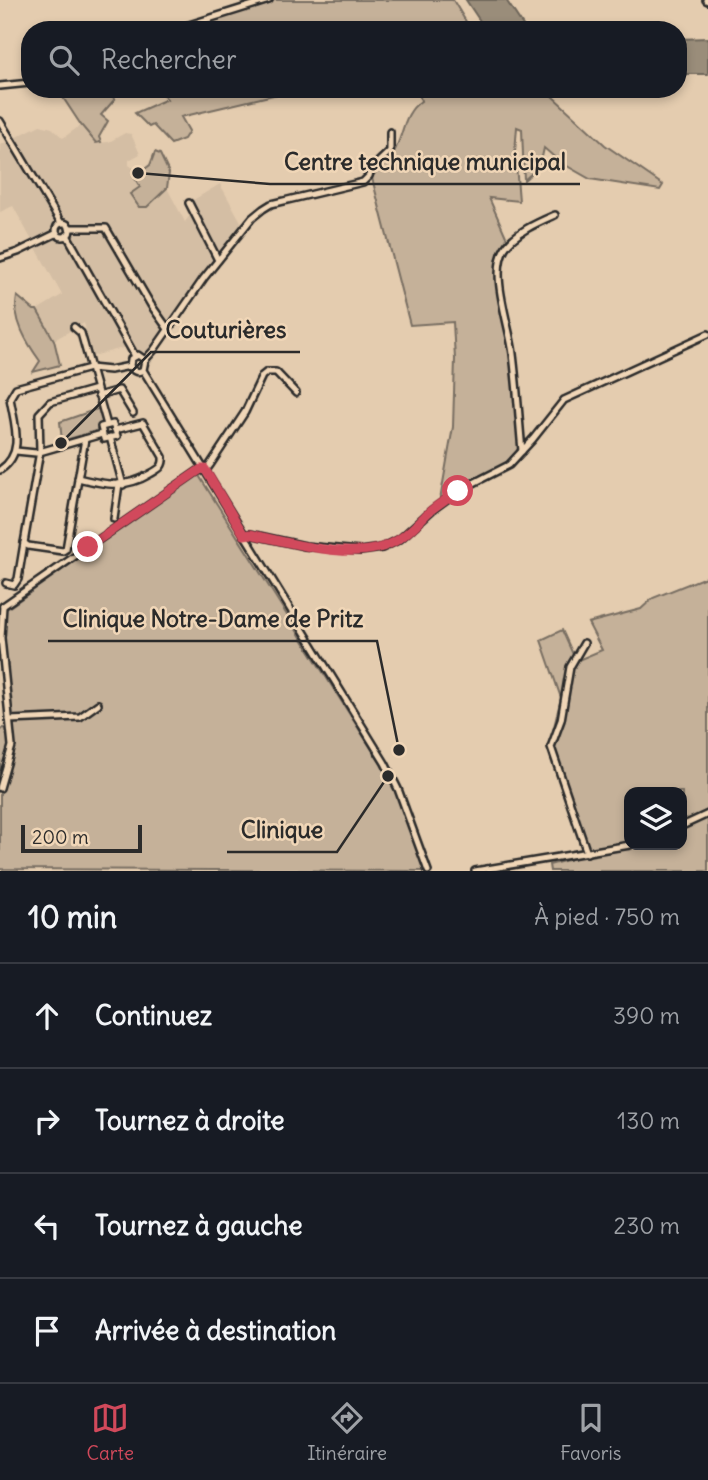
<!DOCTYPE html>
<html lang="fr">
<meta charset="utf-8">
<style>
:root{--surface:#171b24;--page:#20242c;--text:#f1f3f6;--muted:#9ea1a6;--line:#363941;--accent:#d1495b}
body{margin:0;font-family:Delius,sans-serif;background:var(--page);color:var(--text)}
.controls{position:absolute;right:21px;bottom:21px;display:grid;overflow:hidden;border-radius:14px;box-shadow:0 4px 10px #0003}
.controls button{width:63px;height:63px;display:grid;place-items:center;padding:0;border:0;border-bottom:2px solid var(--line);background:var(--surface);color:var(--text);font:35px sans-serif}
.scale{position:absolute;left:21px;bottom:18px;width:121px;box-sizing:border-box;padding-left:7px;border:4px solid #2b2b2b;border-top:0;font-size:19px;line-height:24px;white-space:nowrap;color:#2b2b2b;-webkit-text-stroke:5px #f0d6b7;paint-order:stroke}
.stop{position:absolute;width:21px;height:21px;margin:-16px;border:5px solid #d1495b;border-radius:50%;background:#fff}
.stop.end{background:#d1495b;border-color:#fff;box-shadow:0 2px 7px #0008}
.list{margin:0;padding:0;list-style:none}
h2{display:flex;justify-content:space-between;align-items:center;height:91px;margin:0;padding:0 28px;font-size:30px}
h2 small{font-size:23px;font-weight:400;color:var(--muted)}
.list li{display:grid;grid-template-columns:46px 1fr auto;gap:21px;align-items:center;box-sizing:border-box;height:105px;padding:0 28px;border-top:2px solid var(--line)}
.list b{display:block;font-size:26px;white-space:nowrap}
.list em{font-size:23px;font-style:normal;color:var(--muted)}
.icon{flex:none;width:38px;height:38px;fill:none;stroke:currentColor;stroke-width:2;stroke-linecap:round;stroke-linejoin:round}
.map{position:relative;flex:none;width:708px;height:871px;overflow:hidden}
.search{position:absolute;background:var(--surface);box-shadow:0 4px 10px #0003;left:21px;right:21px;top:21px;height:77px;display:flex;align-items:center;gap:18px;box-sizing:border-box;padding:0 24px;border-radius:28px;color:var(--muted);font-size:26px}
.sheet{height:511px;background:var(--surface)}
nav{display:flex;justify-content:space-around;align-items:center;box-sizing:border-box;height:98px;border-top:2px solid var(--line);background:var(--surface);font-size:19px;color:var(--muted)}
nav a{display:grid;justify-items:center;gap:4px}
nav .on{color:var(--accent)}
.map>svg:first-child{display:block}
.built{fill:#d4bea4}
.green{fill:#c5b199;stroke:#786e62;stroke-width:2;fill-rule:evenodd}
.water{fill:#9a8d7a;stroke:#6e665a;stroke-width:2}
.lines{fill:none;stroke-linecap:round;stroke-linejoin:round}
.minor-casing{stroke:#2b2b2b;stroke-width:10}
.minor{stroke:#f0d6b7;stroke-width:5}
.route{stroke:#d1495b;stroke-width:9}
.leader{fill:none;stroke:#2b2b2b;stroke-width:2.5}
.callout-dot{fill:#2b2b2b;stroke:#f0d6b7;stroke-width:2.5}
.callout-label{font-size:23px;text-anchor:middle;font-weight:bold;fill:#2b2b2b;stroke:#f0d6b7;stroke-width:5;stroke-linejoin:round;paint-order:stroke}
</style>
<div class="map">
<svg width="708" height="871" viewBox="0 0 708 871">
<rect width="100%" height="100%" fill="#e4ccaf"/>
<filter id="ink" filterUnits="userSpaceOnUse"><feTurbulence type="fractalNoise" baseFrequency=".0143" numOctaves="2"/><feDisplacementMap in="SourceGraphic" scale="14" xChannelSelector="R" yChannelSelector="G"/><feConvolveMatrix kernelMatrix="1 2 1 2 8 2 1 2 1" color-interpolation-filters="sRGB"/></filter>
<g filter="url(#ink)">
<path class="built" d="M40,125L52,128L63,138L81,125L96,143L109,142L125,133L131,134L140,154L129,160V165L134,169L133,175L141,187L130,194L146,207L167,188L185,222L190,215L185,205L220,184L245,229L183,312L149,367L134,345L93,356L84,323L54,340L37,310L62,295L13,206L0,212V145Z"/>
<g class="green">
<path d="M268,0H453L471,30H177Z"/>
<path d="M63,89H105L115,99L101,115L108,121L99,137L101,142L96,143L81,125L60,93Z"/>
<path d="M159,89H299L181,117L189,131L184,139L171,144L153,125L149,127L135,113L167,99Z"/>
<path d="M418,89H539L550,94L605,145L663,185L660,190L590,179L560,162L544,148L540,166L524,180L522,129L517,127L515,152L519,201L489,198L508,241L498,258L513,361L520,443L514,459L440,500L453,427L455,359L453,322L410,325L372,178C378,166 388,162 394,152C404,134 403,113 421,101Z"/>
<path d="M155,152L160,154L169,173L167,188L147,207H139L130,194L140,187L133,175L134,169L142,171L150,165Z"/>
<path d="M17,296L34,310H37L54,340L60,365L33,372L40,361C27,343 12,319 17,296Z"/>
<path d="M100,408L103,423L98,425L99,430L62,441L60,422Z"/>
<path d="M198,474L393,783L427,871L0,869V730L6,727L0,609L8,608Z"/>
<path d="M708,576V871H550L549,865L586,855L549,748L561,698L541,640L562,630L576,661L602,650L588,623L641,609L653,598ZM629,792H682V845H629Z"/>
</g>
<g class="water">
<path d="M466,0H506L526,30H486Z"/>
<path d="M708,38V74H678V39Z"/>
</g>
<g class="lines">
<defs>
<g id="minor">
<path d="M706,0L708,1"/>
<path d="M173,30L269,0"/>
<path d="M0,86L30,83"/>
<path d="M0,121L61,223"/>
<path d="M189,203L218,260"/>
<circle cx="63" cy="230" r="7"/>
<path d="M69,228H106L151,305L168,329"/>
<path d="M67,235L135,356"/>
<path d="M0,258L18,252L57,233"/>
<path d="M74,327L81,333L107,425"/>
<path d="M145,360L154,350L204,278L252,218L263,209L271,204L363,182L369,176L371,169L390,151V132"/>
<path d="M143,370C138,373 133,372 130,366L131,359L138,355L145,360L143,370L385,763L398,789L428,871"/>
<path d="M98,396L119,390L133,413"/>
<path d="M113,424L117,436L104,439L101,427Z"/>
<path d="M110,437L123,485"/>
<path d="M85,439L66,549L63,551L28,546L24,543L40,451L39,414L50,402L96,389"/>
<path d="M16,451L36,453L102,434"/>
<path d="M522,451C519,419 517,386 513,354C510,326 489,273 505,248C515,232 539,222 555,215"/>
<path d="M0,470C26,453 14,423 10,398L16,388L90,368L110,370L130,366"/>
<path d="M78,478C106,485 125,489 150,474C159,469 164,467 163,457L143,423L115,430"/>
<path d="M114,519L119,484"/>
<path d="M244,535L250,534L305,546L360,551L382,548L400,539L432,510L458,491L509,465L533,439L564,400L708,334"/>
<path d="M6,583L14,585L18,579L24,543"/>
<path d="M3,606L198,471L207,469L210,465L245,412L262,376L267,372H276L296,393"/>
<path d="M584,643L570,667L561,720L551,747L587,853"/>
<path d="M9,720L80,717L98,704"/>
<path d="M0,788L12,746L1,638L3,606"/>
<path d="M682,826L708,814"/>
<path d="M475,871L630,845"/>
</g>
</defs>
<use href="#minor" class="minor-casing"/>
<use href="#minor" class="minor"/>
</g>
</g>
<g class="lines" filter="url(#ink)">
<path class="route" d="M88,547L201,469H205L244,535L250,534C292,543 361,565 399,539C411,532 421,519 431,510C440,503 449,497 458,491"/>
</g>
<path class="leader" d="M138 173L270 184H580M61 443L151 352H300M399 750L377 641H48M388 776L337 852H227"/>
<g class="callout-dot">
<circle cx="138" cy="173" r="7"/>
<circle cx="61" cy="443" r="7"/>
<circle cx="399" cy="750" r="7"/>
<circle cx="388" cy="776" r="7"/>
</g>
<g class="callout-label">
<text x="425" y="170">Centre technique municipal</text>
<text x="226" y="338">Couturières</text>
<text x="213" y="627">Clinique Notre-Dame de Pritz</text>
<text x="282" y="838">Clinique</text>
</g>
</svg>
<div class="controls">
<button><svg class="icon" aria-label="layers" viewBox="0 0 24 24"><path d="M12 4l9 5-9 5-9-5zM3 14l9 5 9-5"/></svg></button>
</div>
<div class="scale">200 m</div>
<div class="stop" style="left:458px;top:491px"></div>
<div class="stop end" style="left:88px;top:547px"></div>
<div class="search"><svg class="icon" aria-label="search" viewBox="0 0 24 24"><circle cx="10" cy="10" r="6"/><path d="M15 15l6 6"/></svg>Rechercher</div>
</div>
<section class="sheet">
<h2>10 min<small>À pied · 750 m</small></h2>
<ul class="list">
<li><svg class="icon" aria-label="ahead" viewBox="0 0 24 24"><path d="M12 20V5M6 11l6-6 6 6"/></svg><div><b>Continuez</b></div><em>390 m</em></li>
<li><svg class="icon" aria-label="right" viewBox="0 0 24 24"><path d="M7 20v-9h11M14 6l5 5-5 5"/></svg><div><b>Tournez à droite</b></div><em>130 m</em></li>
<li><svg class="icon" aria-label="left" viewBox="0 0 24 24"><path d="M17 20v-9H6M10 6l-5 5 5 5"/></svg><div><b>Tournez à gauche</b></div><em>230 m</em></li>
<li><svg class="icon" aria-label="arrive" viewBox="0 0 24 24"><path d="M6 21V4h12l-3 4 3 4H6"/></svg><div><b>Arrivée à destination</b></div></li>
</ul>
</section>
<nav>
<a class="on"><svg class="icon" aria-label="map" viewBox="0 0 24 24"><path d="M3 6l6-2 6 2 6-2v14l-6 2-6-2-6 2zM9 4v14M15 6v14"/></svg>Carte</a>
<a><svg class="icon" aria-label="directions" viewBox="0 0 24 24"><path d="M12 3l9 9-9 9-9-9zM9 14v-3h6M13 9l2 2-2 2"/></svg>Itinéraire</a>
<a><svg class="icon" aria-label="saved" viewBox="0 0 24 24"><path d="M7 4h10v16l-5-4-5 4z"/></svg>Favoris</a>
</nav>
